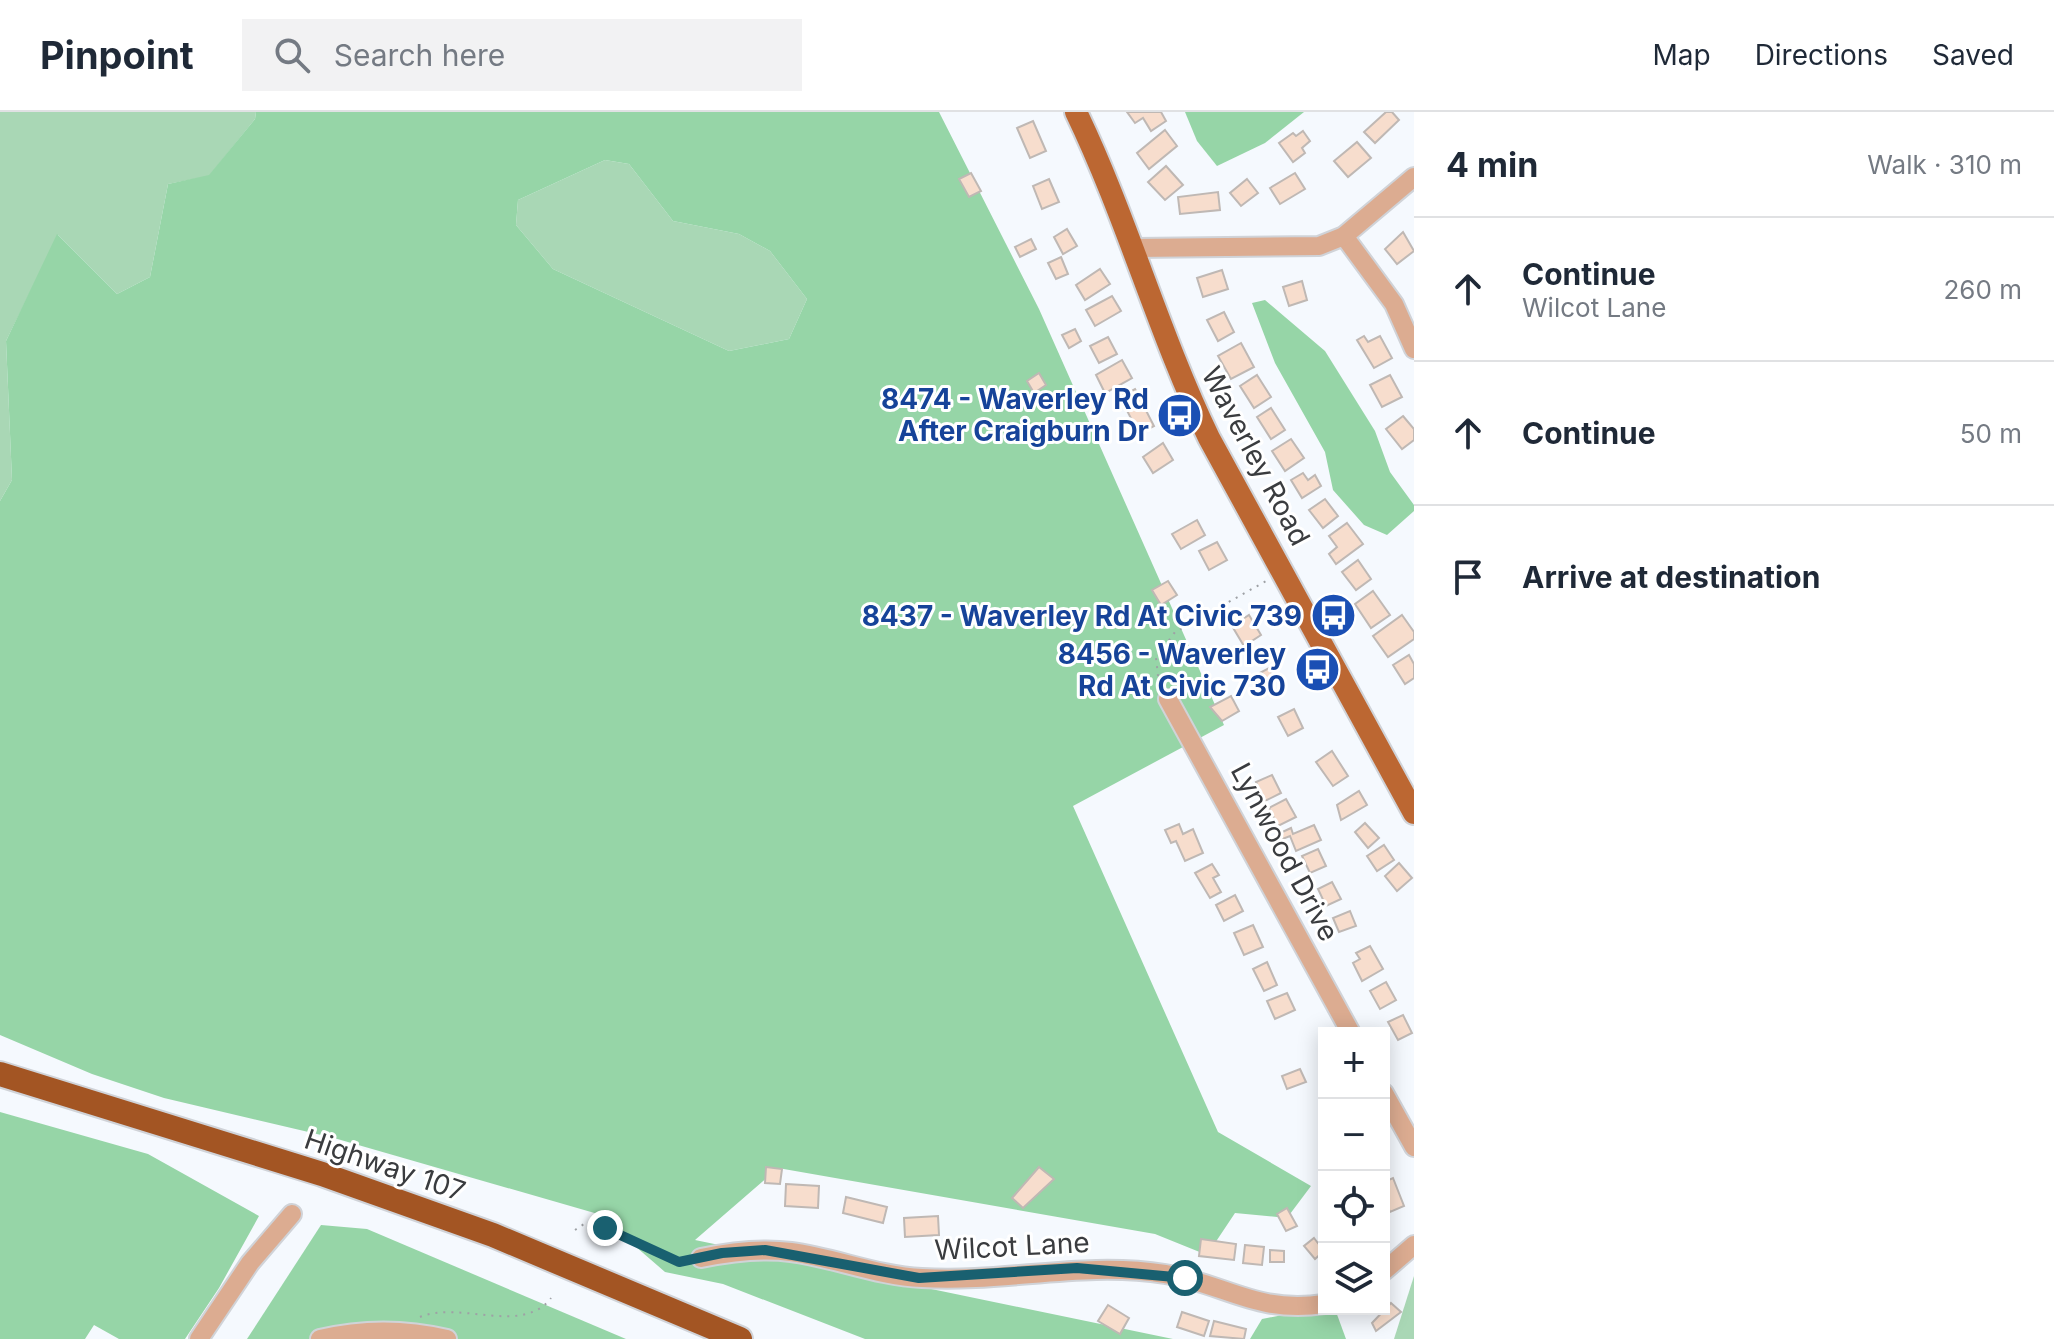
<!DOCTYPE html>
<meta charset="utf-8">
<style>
:root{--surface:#fff;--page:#f2f2f3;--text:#1f2937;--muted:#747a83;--line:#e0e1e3}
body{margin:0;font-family:Inter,sans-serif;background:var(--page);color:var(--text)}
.controls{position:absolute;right:24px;bottom:24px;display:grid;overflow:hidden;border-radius:0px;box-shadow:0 4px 20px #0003}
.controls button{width:72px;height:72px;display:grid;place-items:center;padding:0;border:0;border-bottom:2px solid var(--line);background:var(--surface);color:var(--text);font:40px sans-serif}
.stop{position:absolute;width:24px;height:24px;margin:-18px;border:6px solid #196070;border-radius:50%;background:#fff}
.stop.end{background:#196070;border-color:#fff;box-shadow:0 2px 8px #0008}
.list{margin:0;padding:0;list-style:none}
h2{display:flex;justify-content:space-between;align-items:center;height:104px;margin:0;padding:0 32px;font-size:34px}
h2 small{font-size:26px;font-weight:400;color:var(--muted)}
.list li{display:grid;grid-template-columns:52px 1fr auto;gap:24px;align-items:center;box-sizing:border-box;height:144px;padding:0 32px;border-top:2px solid var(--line)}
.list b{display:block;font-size:30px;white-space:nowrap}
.list p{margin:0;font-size:26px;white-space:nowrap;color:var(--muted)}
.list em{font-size:26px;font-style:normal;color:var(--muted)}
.icon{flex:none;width:44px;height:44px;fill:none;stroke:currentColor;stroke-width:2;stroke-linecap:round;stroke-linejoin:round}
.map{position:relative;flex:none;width:1414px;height:1227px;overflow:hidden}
header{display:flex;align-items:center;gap:48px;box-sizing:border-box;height:112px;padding:0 40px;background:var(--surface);border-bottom:2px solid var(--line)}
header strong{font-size:38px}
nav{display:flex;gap:44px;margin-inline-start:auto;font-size:28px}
.search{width:560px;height:72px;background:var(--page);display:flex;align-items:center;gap:20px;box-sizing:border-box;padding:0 28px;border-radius:0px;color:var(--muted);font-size:30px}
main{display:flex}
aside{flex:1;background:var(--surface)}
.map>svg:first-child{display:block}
.green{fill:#a9d7b5}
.forest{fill:#96d5a7;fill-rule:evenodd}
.building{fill:#f7ddcd;stroke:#bfb8b4;stroke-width:2}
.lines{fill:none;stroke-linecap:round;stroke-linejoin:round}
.minor-casing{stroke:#d0d3d8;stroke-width:22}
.major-casing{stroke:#d0d3d8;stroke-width:26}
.highway-casing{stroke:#d0d3d8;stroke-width:28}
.path{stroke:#9ea1a5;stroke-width:2;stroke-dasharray:2 6;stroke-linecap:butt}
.minor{stroke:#dcac91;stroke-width:18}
.major{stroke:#bc6732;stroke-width:22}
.highway{stroke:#a35523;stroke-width:24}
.route{stroke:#196070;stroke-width:10}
.labels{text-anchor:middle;stroke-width:6;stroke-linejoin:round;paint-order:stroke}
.transit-label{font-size:28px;font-weight:bold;fill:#164399;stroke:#fff;text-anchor:end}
.street-label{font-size:28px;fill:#3a3c3f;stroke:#fff}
</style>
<header>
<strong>Pinpoint</strong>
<div class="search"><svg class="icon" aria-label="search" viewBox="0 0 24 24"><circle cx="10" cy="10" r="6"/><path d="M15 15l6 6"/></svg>Search here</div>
<nav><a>Map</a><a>Directions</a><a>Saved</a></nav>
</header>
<main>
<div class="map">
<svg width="1414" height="1227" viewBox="0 0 1414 1227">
<rect width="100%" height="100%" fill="#f5f9fe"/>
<g class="green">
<path d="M0,0H256L255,7L209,64L168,72L150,165L117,182L58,123L6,229L12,368L0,389Z"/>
<path d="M605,48L629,52L673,109L739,122L770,139L807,187L789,227L729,239L553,157L516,113L518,88Z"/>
<path d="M1414,1164V1227H1394Z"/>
</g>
<g class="forest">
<path d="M256,0H939L1039,197L1224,613L1073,694L1218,1020L1311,1074L1287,1106L1235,1101L1207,1143L1155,1122L778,1056L695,1128L1173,1227H865L723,1172L665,1160L598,1102L334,1026L164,986L92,962L0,923V389L12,368L6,229L57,122L117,182L150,165L168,72L209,63L255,7ZM605,48L629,52L673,109L739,122L770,139L807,187L789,227L729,239L553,157L516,113L518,88Z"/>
<path d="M1185,0H1304L1265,31L1217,54L1197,29Z"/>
<path d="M1265,188L1325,239L1375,319L1390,360L1414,393V399L1387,423L1364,413L1333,378L1325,340L1275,251L1252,191Z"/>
<path d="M0,1000L148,1042L259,1104L219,1176L185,1227H119L94,1213L85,1227H0Z"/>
<path d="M321,1113L367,1117L626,1227H247Z"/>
<path d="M1324,1195L1335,1197L1346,1227H1250L1262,1207Z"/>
</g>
<g class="building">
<path d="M1127,0H1161L1166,9L1151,19L1143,6L1135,11Z"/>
<path d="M1386,0H1392L1399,8L1375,31L1364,20Z"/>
<path d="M1033,9L1046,39L1030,46L1017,16Z"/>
<path d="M1165,18L1177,34L1149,57L1137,41Z"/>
<path d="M1303,19L1310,29L1302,36L1305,41L1293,50L1279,31L1293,21L1296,24Z"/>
<path d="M1357,30L1371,46L1348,65L1334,49Z"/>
<path d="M1166,54L1183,73L1165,88L1148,70Z"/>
<path d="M971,61L981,79L969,85L959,67Z"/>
<path d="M1295,61L1305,77L1280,92L1270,76Z"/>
<path d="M1049,67L1059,90L1042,97L1033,74Z"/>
<path d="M1247,67L1258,81L1241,94L1230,81Z"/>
<path d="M1218,80L1220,98L1180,102L1178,85Z"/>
<path d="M1067,117L1077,134L1063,142L1054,125Z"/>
<path d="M1403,120L1414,139L1397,152L1385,137Z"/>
<path d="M1031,127L1036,137L1020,145L1015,135Z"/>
<path d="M1061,145L1068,162L1056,167L1048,151Z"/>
<path d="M1100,157L1110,172L1085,188L1076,173Z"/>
<path d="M1222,158L1228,177L1203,185L1197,166Z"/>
<path d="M1302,169L1307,188L1289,194L1283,175Z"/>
<path d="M1112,184L1121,199L1095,214L1086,198Z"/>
<path d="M1224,200L1234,220L1218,229L1207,208Z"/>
<path d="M1075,217L1081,229L1069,236L1062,223Z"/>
<path d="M1364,224L1368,230L1380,224L1392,246L1374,256L1357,228Z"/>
<path d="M1108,225L1117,242L1099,251L1090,234Z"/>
<path d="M1241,231L1254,255L1231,267L1218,244Z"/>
<path d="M1122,248L1132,266L1105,281L1096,263Z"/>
<path d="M1039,261L1046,273L1034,281L1027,269Z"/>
<path d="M1257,263L1271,285L1254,296L1240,274Z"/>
<path d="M1390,263L1402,285L1382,295L1370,273Z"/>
<path d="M1135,277L1154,314L1139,322L1120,285Z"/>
<path d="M1271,296L1285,318L1271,327L1257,305Z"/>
<path d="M1403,304L1414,317V328L1402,337L1386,317Z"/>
<path d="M1291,327L1304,346L1285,359L1272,339Z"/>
<path d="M1163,331L1173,348L1153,361L1143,345Z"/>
<path d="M1303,361L1308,368L1315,363L1321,374L1302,386L1291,368Z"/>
<path d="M1325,387L1338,404L1323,416L1309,398Z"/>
<path d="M1197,408L1205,423L1181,437L1172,422Z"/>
<path d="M1347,411L1363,432L1336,452L1329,442L1337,435L1329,424Z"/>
<path d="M1217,430L1227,448L1209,458L1199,439Z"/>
<path d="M1358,448L1371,467L1356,478L1342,460Z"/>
<path d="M1168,469L1177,483L1161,493L1152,478Z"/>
<path d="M1373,479L1390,503L1371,516L1355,492Z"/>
<path d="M1249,503L1261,523L1244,534L1232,514Z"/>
<path d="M1402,503L1414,520V527L1388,545L1373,524Z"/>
<path d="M1409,543L1414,552V566L1405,572L1393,553Z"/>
<path d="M1269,556L1275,567L1262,573L1256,563Z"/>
<path d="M1231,584L1239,599L1222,609L1210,595Z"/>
<path d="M1294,597L1303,616L1288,624L1278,605Z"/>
<path d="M1332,639L1348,664L1333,674L1316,650Z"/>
<path d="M1272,663L1281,681L1265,689L1256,670Z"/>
<path d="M1359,679L1367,693L1341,708L1337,693Z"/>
<path d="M1286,687L1296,705L1278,714L1269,696Z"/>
<path d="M1365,711L1379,726L1368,736L1355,720Z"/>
<path d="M1179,712L1183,722L1193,717L1203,741L1185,749L1176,729L1171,731L1165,718Z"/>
<path d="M1314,713L1321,728L1296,739L1290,724L1280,728L1278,722L1291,716L1293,722Z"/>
<path d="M1384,733L1394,748L1377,759L1367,744Z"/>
<path d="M1318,737L1326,754L1310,761L1302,744Z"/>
<path d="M1399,751L1412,766L1397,779L1385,764Z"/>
<path d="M1212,752L1219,763L1213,766L1221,780L1210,786L1195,761Z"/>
<path d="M1332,770L1341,787L1326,794L1318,777Z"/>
<path d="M1235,783L1243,799L1224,809L1216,793Z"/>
<path d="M1350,799L1356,814L1339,820L1333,806Z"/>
<path d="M1253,813L1263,835L1244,843L1234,821Z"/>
<path d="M1370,834L1383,857L1362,869L1353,851L1360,847L1356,841Z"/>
<path d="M1267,850L1277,873L1264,879L1253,857Z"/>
<path d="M1386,870L1396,888L1380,897L1370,879Z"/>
<path d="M1287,881L1295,898L1275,907L1267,889Z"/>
<path d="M1403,903L1412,921L1398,928L1388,910Z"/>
<path d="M1300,957L1306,970L1287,977L1282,964Z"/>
<path d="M766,1055L782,1057L780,1072L765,1071Z"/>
<path d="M1039,1055L1054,1067L1023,1096L1012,1086Z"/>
<path d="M1393,1066L1404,1094L1390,1100L1384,1085V1070Z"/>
<path d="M786,1072L819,1074L818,1096L785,1094Z"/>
<path d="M846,1085L887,1095L883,1111L843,1101Z"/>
<path d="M1287,1096L1297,1114L1286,1119L1277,1102Z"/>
<path d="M938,1104L939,1123L905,1125L904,1106Z"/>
<path d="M1314,1126L1324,1139L1315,1147L1304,1134Z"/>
<path d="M1201,1127L1236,1132L1234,1148L1199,1144Z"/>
<path d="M1245,1133L1264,1135L1262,1153L1243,1151Z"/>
<path d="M1270,1138L1284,1139V1150H1270Z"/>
<path d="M1391,1191L1401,1200L1376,1219L1372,1211Z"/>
<path d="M1108,1193L1129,1206L1120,1222L1098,1209Z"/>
<path d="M1182,1200L1209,1209L1204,1224L1177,1215Z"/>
<path d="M1214,1209L1246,1217L1244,1227L1210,1224Z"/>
</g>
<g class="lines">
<defs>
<g id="minor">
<path d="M1344,124L1394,192L1414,237"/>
<path d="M1135,136L1319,134L1344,124L1414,65"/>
<path d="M1168,587L1351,921"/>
<path d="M1384,981L1414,1035"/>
<path d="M701,1146C730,1140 761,1136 791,1140C836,1146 877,1164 922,1166C1004,1171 1083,1149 1165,1162C1226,1172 1256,1202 1324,1192"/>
<path d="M1384,1159L1414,1133"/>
<path d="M199,1227L250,1151L292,1102"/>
<path d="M320,1227C362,1217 405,1217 447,1227"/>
</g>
<path id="major" d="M1076,0C1127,106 1158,220 1209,326L1414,701"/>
<path id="highway" d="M0,962L322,1062L493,1123L740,1227"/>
</defs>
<use href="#minor" class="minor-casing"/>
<use href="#major" class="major-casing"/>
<use href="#highway" class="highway-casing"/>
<g class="path">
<path d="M1159,572L1156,546L1175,520L1268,468"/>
<path d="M575,1118L587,1110L666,1146L684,1149"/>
<path d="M420,1205C460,1188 522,1224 551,1186"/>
</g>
<use href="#minor" class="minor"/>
<use href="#major" class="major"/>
<use href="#highway" class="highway"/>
</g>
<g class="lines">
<path class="route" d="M605,1116L679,1150L722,1141L765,1138L919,1166L1077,1156L1185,1166"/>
</g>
<defs>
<symbol id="bus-disc" viewBox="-11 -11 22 22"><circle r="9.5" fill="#1a4fb4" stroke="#fff"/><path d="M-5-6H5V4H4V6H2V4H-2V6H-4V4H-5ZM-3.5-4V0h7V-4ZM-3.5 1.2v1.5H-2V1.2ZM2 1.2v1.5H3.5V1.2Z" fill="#fff"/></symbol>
</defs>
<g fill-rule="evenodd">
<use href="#bus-disc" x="1154" y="278" width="51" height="51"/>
<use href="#bus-disc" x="1308" y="478" width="51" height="51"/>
<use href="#bus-disc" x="1292" y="532" width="51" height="51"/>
</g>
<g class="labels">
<g class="transit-label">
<text x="1149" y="297">8474 - Waverley Rd<tspan x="1149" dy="32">After Craigburn Dr</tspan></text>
<text x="1302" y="514">8437 - Waverley Rd At Civic 739</text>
<text x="1286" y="552">8456 - Waverley<tspan x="1286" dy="32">Rd At Civic 730</tspan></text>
</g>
<g class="street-label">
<text transform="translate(1256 344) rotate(62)" y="10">Waverley Road</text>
<text transform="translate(1285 740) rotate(62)" y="10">Lynwood Drive</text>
<text transform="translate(385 1053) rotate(19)" y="10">Highway 107</text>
<text transform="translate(1012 1134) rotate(-3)" y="10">Wilcot Lane</text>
</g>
</g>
</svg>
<div class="controls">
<button>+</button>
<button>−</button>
<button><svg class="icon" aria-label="locate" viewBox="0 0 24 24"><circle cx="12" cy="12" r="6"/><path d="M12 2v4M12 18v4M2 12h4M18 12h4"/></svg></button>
<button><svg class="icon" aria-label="layers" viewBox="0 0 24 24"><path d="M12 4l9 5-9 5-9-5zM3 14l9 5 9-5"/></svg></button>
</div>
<div class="stop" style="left:1185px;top:1166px"></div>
<div class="stop end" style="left:605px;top:1116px"></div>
</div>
<aside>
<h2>4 min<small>Walk · 310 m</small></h2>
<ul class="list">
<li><svg class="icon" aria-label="ahead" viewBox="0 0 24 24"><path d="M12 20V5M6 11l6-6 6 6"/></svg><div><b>Continue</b><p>Wilcot Lane</p></div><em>260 m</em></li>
<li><svg class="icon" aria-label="ahead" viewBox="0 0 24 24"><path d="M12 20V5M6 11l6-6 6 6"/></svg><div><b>Continue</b></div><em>50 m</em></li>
<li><svg class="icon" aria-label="arrive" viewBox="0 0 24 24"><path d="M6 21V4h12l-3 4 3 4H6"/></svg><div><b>Arrive at destination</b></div></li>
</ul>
</aside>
</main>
